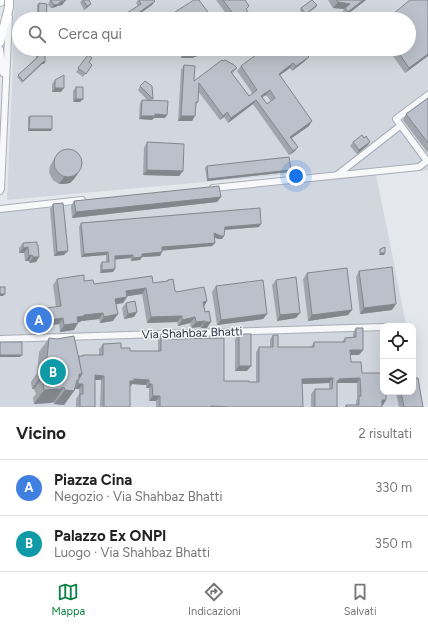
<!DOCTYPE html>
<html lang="it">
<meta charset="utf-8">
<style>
:root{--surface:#fff;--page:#f6f6f6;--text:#222;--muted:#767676;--line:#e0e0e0;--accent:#0b8043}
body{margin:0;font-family:Figtree,sans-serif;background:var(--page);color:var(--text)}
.controls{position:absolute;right:12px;bottom:12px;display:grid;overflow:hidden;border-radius:8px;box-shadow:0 4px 16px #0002}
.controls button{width:36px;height:36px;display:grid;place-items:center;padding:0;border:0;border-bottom:1px solid var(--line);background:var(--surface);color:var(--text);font:20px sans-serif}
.you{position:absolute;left:296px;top:176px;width:14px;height:14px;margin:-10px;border:3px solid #fff;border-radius:50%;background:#1a73e8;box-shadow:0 0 0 6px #1a73e833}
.badge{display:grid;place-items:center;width:26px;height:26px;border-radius:50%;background:var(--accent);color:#fff;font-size:13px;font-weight:700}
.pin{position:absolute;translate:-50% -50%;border:2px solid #fff;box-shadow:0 1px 4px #0006}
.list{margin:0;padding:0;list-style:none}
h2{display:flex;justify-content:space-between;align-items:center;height:52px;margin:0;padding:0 16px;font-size:17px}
h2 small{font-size:13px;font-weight:400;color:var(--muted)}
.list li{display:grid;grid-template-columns:26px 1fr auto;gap:12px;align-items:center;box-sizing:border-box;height:56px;padding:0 16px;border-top:1px solid var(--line)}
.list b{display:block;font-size:15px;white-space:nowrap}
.list p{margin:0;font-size:13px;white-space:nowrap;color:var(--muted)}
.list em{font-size:13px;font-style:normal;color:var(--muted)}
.icon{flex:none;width:22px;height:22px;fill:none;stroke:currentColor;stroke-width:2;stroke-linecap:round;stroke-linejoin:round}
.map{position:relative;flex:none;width:428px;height:407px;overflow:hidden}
.search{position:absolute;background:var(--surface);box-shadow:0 4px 16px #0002;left:12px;right:12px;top:12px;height:44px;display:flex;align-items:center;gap:10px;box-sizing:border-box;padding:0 14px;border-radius:22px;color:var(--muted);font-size:15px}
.sheet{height:164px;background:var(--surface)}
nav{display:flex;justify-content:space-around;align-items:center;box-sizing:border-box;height:56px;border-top:1px solid var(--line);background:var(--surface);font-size:11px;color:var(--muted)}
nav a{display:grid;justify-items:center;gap:2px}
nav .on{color:var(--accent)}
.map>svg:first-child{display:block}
.built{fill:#d2d6de;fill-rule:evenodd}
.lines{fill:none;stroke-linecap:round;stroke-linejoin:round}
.street-casing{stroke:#a9aeb7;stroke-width:8}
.secondary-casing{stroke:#a9aeb7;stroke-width:10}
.street{stroke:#f7f8fa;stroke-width:6}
.secondary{stroke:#fff;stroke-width:8}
.wall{fill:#a1a5ae;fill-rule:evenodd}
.shaded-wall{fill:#83868d}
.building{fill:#bbc0ca;stroke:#83868d;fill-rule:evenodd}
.labels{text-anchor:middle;stroke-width:3;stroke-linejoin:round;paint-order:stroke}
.street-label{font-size:12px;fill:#2b3445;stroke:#f4f6f9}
</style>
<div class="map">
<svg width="428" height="407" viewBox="0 0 428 407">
<rect width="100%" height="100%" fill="#e4e7ec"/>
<path class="built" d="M14,0H428V170L376,175L394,263L406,326H383V392H413V365L420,407H0V212L155,198L314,181L312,172L7,200L12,86ZM19,19H409V49H19Z"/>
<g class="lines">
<defs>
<g id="street">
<path d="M0,49L3,73"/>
<path d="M427,161L396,119L428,95"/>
<path d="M337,175L400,126"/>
<path d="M213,188L419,167L428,160"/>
<path d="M0,191L1,189L9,17"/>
<path d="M0,209L82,200"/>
<path d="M0,339L383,327"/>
</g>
<g id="secondary">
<path d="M0,2V0"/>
<path d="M0,42L9,7V0"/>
</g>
</defs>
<use href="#street" class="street-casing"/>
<use href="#secondary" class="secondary-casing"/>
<use href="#street" class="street"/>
<use href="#secondary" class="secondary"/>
</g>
<g class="wall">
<path d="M50,0H66L62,5L57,6L56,7L51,8L48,5Z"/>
<path d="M82,0H89L88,7L84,10L80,2Z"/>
<path d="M138,0H154L152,5L132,19H125L124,17L127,13L138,6L136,3Z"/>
<path d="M216,0H245L249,6L246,10L251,16L249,19H230Z"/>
<path d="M328,0H366L344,17L341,14L344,9L333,8Z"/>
<path d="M428,0V56L405,73L388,49H409Z"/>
<path d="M39,3L46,19H37V5Z"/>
<path d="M317,5L316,7L304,16L300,10L301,8Z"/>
<path d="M175,12L213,19H173L172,17Z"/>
<path d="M36,49H45L44,64H42L22,83L17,77L36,58Z"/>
<path d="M182,49H212L208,52L192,58H181Z"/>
<path d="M88,55L89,62L92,65L83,77L76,72Z"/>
<path d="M307,55L305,61L292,71L290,68L280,75L309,126L292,138L298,147L294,152L289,155L253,104L228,123L224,117L220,120L198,91V102L196,105L192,121H178L181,70L184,65L194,81L237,68L232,74L249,96L253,94L237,71L241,66ZM266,95L271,101L267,104L262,97Z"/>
<path d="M55,80L61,92H52V84Z"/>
<path d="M140,86L153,99L152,100L165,118H154L152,120L139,119L140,103L142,100H147L138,90Z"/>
<path d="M76,87L83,99L80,102H73V91Z"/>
<path d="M428,98V151L427,152L403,120L406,114Z"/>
<path d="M30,116L51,131H28V117Z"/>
<path d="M147,142L183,171L179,176L143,175L144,148Z"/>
<path d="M353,142L368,145L357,154L350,146Z"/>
<path d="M57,154L79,172L74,179L70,183L64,184H59L54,181L51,177L49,172L50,166Z"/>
<path d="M207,166L291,170L289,172L207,181L205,168Z"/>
<path d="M221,197L217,202L72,218L71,206L74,201Z"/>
<path d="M53,204L64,255L54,256L50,209Z"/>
<path d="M81,223L259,227L224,230L222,239H218L214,237L215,243L212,246L162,250L160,256L142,257L140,260L131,261L130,258L115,259L113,272L100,273V265L102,262H106V255L81,257L79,227Z"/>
<path d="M23,243L39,257L36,262L29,263V261H25L24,253H19V248Z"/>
<path d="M359,271L392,310L360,314L356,277Z"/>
<path d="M307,273L348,315L308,321L303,279Z"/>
<path d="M57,279L84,281L94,284L153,283L166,281L168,280L176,292L207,301L204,306L207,328H201L200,327L191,328L190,323L178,326L177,322L147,323L142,294L127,296V297L123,303L116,304L113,321L100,323L99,319L81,321L80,322H78L74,330L60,332L59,324L37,327L36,315L40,309L56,307L53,285Z"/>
<path d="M276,280L296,318L277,321L272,285Z"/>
<path d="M216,286L267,314L263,319L217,325L212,292Z"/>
<path d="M126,303L137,312L134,317L124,319L122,308Z"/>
<path d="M356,328L363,350L359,355H351V362L362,373L382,390L386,400L383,405H382V407H345L346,405H356V401L357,399V383H337V407H311V394L315,389H329V383L302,384L303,407H156V401H149V388H146V385L132,384L130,386V407H100L101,380H95V407H76V399L79,394V389H75L74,391L64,405L54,404V402L50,403L34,404L33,398L36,394L34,389H32L31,382L37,373L39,352L49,338L78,357L79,356H82L83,355H99V349L103,344L121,348L130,351H158V339L161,334L171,339L224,381L256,382V352L259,347H270V340L273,335L278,347H311L314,342H342L345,338L353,337V333Z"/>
<path d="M239,334L247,371H235V339Z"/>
<path d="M396,392H413L423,407H399Z"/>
</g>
<g class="shaded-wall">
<path d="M363,0H366L344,17L348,12Z"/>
<path d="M65,1L62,5L57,6L60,2Z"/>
<path d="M155,1L152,5L132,19H130Z"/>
<path d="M338,2L350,4L345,8L344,9L333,8Z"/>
<path d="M59,4L56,7L51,8L54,5Z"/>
<path d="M91,4L88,7L84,10L87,6Z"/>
<path d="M317,5L316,7L304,16L306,14Z"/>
<path d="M207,49H212L208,52L192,58H181L184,53Z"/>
<path d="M428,54V56L405,73L409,68Z"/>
<path d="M309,57L305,61L292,71L296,66Z"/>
<path d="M43,62H45L44,64H42L22,83Z"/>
<path d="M293,63L290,68L276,78L279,74Z"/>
<path d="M55,88H64L61,92H52Z"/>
<path d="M270,90L266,95L258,100L261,96Z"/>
<path d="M76,99H83L80,102H73Z"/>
<path d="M256,100L253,104L228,123L231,118Z"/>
<path d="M227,112L224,117L220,120L223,116Z"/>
<path d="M155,114L167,115L165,118H154L152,120L139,119L141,116Z"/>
<path d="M181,116H195L192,121H178Z"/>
<path d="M312,121L309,126L287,141L290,137Z"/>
<path d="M29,129H52L51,131H28Z"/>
<path d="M370,142L368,145L357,154L359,150Z"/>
<path d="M298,147L294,152L289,155L293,151Z"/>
<path d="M147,170L183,171L179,176L143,175Z"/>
<path d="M291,170L289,172L207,181L208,179Z"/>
<path d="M79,172L74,179L70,183L64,184H59L64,177Z"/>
<path d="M221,197L217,202L72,218L76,212Z"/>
<path d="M261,224L259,227L222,230L225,227Z"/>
<path d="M214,233L224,236L222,239H218L211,236Z"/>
<path d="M215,243L212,246L159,251L162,247Z"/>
<path d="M28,247L24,253H19L23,248Z"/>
<path d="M68,251L64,255L54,256L57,252Z"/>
<path d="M108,252L106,255L81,257L84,254Z"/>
<path d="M162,252L160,256L142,257L140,260L131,261L133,258L142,254Z"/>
<path d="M380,253H385L384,255H379Z"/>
<path d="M32,255L29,261H25L29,256Z"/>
<path d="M133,255L130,258L112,260L115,256Z"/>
<path d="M33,257H39L36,262L29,263Z"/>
<path d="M115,269L113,272L100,273L102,270Z"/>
<path d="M146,288L142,294L122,297L126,291Z"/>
<path d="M0,294H5L3,296H0Z"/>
<path d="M127,297L123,303L110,305L115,299Z"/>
<path d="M207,301L203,308V302Z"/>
<path d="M396,304L392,310L360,314L364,308Z"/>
<path d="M352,310L348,315L308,321L312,315Z"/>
<path d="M137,312L134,317L124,319L128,314Z"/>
<path d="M103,313L99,319L81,321L80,322L73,323L77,317L84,315Z"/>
<path d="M300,313L296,318L277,321L280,315Z"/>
<path d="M118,314L113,321L100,323L104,317Z"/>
<path d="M267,314L263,319L217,325L221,320Z"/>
<path d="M182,316L177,322L147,323L151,317Z"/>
<path d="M195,317L190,323L178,326L182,320Z"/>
<path d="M63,318L59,324L37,327L42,321Z"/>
<path d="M205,321L200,327L191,328L196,322Z"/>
<path d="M205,322H211L207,328H201Z"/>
<path d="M78,323L74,330L60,332L64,325Z"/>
<path d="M350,350H363L359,355H347Z"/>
<path d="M0,355H22L20,357H0Z"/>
<path d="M239,366H251L247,371H235Z"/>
<path d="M79,374H82L79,380L72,390L74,391L64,405L54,404L65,390Z"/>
<path d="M42,375H44L34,389H32Z"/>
<path d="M95,375L104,376L101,380H92Z"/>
<path d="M333,378L329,383L299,384L302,379Z"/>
<path d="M360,378L357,383H337L334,386L339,379Z"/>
<path d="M134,379L149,380L146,385L132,384L131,386H127L130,381Z"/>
<path d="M78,384H83L79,389H75Z"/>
<path d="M149,384H152L149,388H146Z"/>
<path d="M64,387L54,402L50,403L34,404L44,390Z"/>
<path d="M153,396H160L156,401H149Z"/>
<path d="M382,400H386L383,405H378Z"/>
</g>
<g class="building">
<path d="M51,0H66L65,1L60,2L59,4L54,5L51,1Z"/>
<path d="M83,0H89L91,4L87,6Z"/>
<path d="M139,0H154L155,1L130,19L127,13L141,4Z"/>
<path d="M194,0H199L213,19H179L175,12Z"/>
<path d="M223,0H245L249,6L246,9L251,16L247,19H237Z"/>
<path d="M312,0L317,5L306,14L301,8Z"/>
<path d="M336,0H363L348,12L345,8L350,4L338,2Z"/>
<path d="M410,0H428V54L409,68L396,49H409V19H387Z"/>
<path d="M39,3L47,4L46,19H38Z"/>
<path d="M88,14L91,15L94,19H84L85,16Z"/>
<path d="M284,14L287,19H277Z"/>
<path d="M38,49H45V62H43L23,81L18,75L38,57Z"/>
<path d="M184,49H207L194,54L184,53Z"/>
<path d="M264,49H310V50L306,54L309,57L296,66L293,63L279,74L312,121L290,137L298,147L293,151L256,100L231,118L227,112L223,116L199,83L198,102H196L195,116H181L184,65L195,66L194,81L222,60L223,61L225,60L234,65L237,68L231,72L249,96L257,90L241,66ZM270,90L275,98L267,104L261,96Z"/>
<path d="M88,55L92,58L89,62L92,65L86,74L78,68Z"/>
<path d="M64,75V88H55V80Z"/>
<path d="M145,81L152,86L153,99L140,86Z"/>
<rect x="76" y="87" width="7" height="12"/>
<path d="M428,98V143L406,114Z"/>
<path d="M142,100L168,101L167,115L155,114V116H141Z"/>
<path d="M30,116H52V129H29Z"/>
<path d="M362,135L364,138L366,136L370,142L359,150L353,142Z"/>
<path d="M147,142L184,144L183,171L147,170Z"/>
<circle cx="68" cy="163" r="14"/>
<path d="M289,157L291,170L208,179L207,166Z"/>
<path d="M219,186L221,197L76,212L74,201Z"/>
<path d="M63,203L68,251L57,252L53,204Z"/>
<path d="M260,208L261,224L225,227L224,236H221L214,233L215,243L162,247V252L142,254V257L133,258V255L115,256V269L102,270V262H109L108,252L84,254L81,223Z"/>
<path d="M37,242V245H38L39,257H33L32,255L29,256L28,247L23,248V243Z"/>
<path d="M385,247V253H380V249Z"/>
<path d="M392,267L396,304L364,308L359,271Z"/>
<path d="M347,268L352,310L312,315L307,273Z"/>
<path d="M84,275V281L93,280L94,284L152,276L153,283L168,281V280L173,279L175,291H176V292L204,287L207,301L203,302L205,312L209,311L211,322H205V321L196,322L195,317L182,320V316L151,317L146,288L126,291L127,297L115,299L118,314L104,317L103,313L84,315V316L77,317L78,323L64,325L63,318L42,321L40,309L61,306L57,279Z"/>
<path d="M296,277L300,313L280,315L276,280Z"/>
<path d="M263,280L267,314L221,320L216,286Z"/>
<rect x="0" y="287" width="5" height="7"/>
<path d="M135,301L137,312L128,314L126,303Z"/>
<path d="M356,328H363V350H350L351,362H361L362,373H382V390H383V392H386V400H382V407H346V405H359V396H361L360,378L339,379V381H337V407H315V389H332L333,378L302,379L303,407H230L211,406V407H160V396H153L152,384H149V380L134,379V381H130V407H104V376L95,375V407H80V394H83V384H78V380L82,374L79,360V356H83V355H103V344L121,343V348H130V351H161V334H170L171,339L224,338V381H249V382H259V347H273V335H278V347H314V342H345V338L356,337Z"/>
<rect x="239" y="334" width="12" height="32"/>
<path d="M74,336L82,374H79V380H77L74,391L65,390L64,387L60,389L44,390L43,384L47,383L44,375H42L41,368L46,367L49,338L57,339Z"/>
<rect x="0" y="342" width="22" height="13"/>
<path d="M413,378H418L423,407H404L401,392H413Z"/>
</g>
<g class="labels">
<g class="street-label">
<text transform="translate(192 333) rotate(-2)" y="4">Via Shahbaz Bhatti</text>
</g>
</g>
</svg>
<div class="controls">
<button><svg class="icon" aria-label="locate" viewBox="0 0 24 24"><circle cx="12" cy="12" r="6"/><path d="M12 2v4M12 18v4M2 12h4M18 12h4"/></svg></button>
<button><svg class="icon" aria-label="layers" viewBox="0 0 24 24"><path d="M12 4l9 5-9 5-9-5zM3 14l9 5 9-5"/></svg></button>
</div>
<div class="you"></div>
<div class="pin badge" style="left:39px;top:320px;background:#3f7fe0">A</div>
<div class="pin badge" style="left:53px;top:372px;background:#0f9aa8">B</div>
<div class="search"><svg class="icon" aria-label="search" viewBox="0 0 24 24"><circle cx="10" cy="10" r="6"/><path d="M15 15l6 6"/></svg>Cerca qui</div>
</div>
<section class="sheet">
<h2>Vicino<small>2 risultati</small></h2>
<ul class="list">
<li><span class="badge" style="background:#3f7fe0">A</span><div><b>Piazza Cina</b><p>Negozio · Via Shahbaz Bhatti</p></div><em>330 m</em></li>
<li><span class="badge" style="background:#0f9aa8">B</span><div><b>Palazzo Ex ONPI</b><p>Luogo · Via Shahbaz Bhatti</p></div><em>350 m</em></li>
</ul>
</section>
<nav>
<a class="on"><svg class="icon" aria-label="map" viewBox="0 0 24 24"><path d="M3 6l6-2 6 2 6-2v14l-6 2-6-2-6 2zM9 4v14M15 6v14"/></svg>Mappa</a>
<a><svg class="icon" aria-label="directions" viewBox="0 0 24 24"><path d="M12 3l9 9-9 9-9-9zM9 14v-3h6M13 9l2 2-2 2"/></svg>Indicazioni</a>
<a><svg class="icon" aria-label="saved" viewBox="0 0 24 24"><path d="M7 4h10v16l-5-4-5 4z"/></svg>Salvati</a>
</nav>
